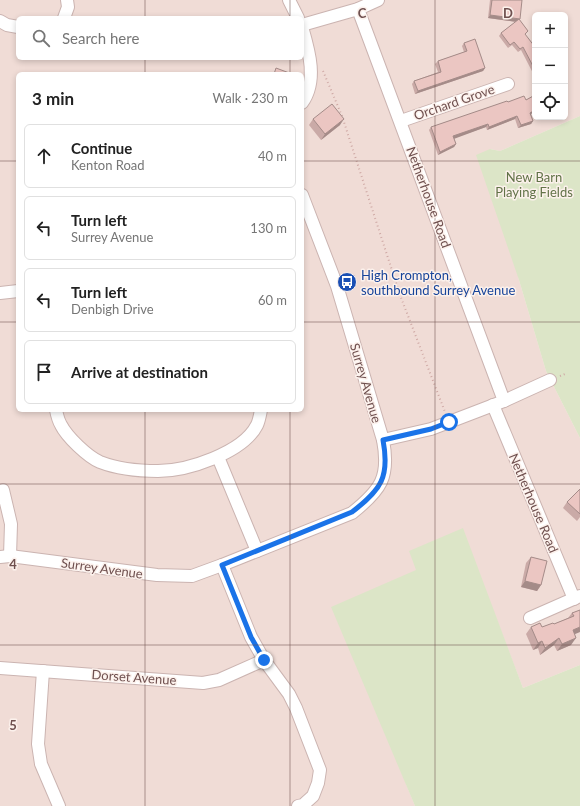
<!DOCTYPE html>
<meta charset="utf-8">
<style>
:root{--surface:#fff;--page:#f2f2f2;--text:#222;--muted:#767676;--line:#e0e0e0}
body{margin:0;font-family:Lato,sans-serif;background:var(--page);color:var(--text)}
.controls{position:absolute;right:12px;top:12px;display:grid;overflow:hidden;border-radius:6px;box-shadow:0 2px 6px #0003}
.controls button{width:36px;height:36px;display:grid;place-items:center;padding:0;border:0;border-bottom:1px solid var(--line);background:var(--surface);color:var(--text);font:20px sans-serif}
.stop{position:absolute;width:12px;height:12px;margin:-9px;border:3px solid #1a73e8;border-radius:50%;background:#fff}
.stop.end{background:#1a73e8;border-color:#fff;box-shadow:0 1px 4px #0008}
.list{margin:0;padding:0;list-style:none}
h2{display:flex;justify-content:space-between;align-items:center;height:52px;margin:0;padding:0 16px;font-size:17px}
h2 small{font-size:13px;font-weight:400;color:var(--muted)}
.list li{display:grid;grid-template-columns:26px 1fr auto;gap:12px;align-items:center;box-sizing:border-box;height:64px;margin:0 8px 8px;padding:0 8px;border:1px solid var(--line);border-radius:6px}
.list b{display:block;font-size:15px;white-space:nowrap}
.list p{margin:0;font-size:13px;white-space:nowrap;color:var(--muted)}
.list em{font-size:13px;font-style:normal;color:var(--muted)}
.icon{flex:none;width:22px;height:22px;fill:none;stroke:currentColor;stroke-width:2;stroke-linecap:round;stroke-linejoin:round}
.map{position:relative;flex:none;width:580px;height:806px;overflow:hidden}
.search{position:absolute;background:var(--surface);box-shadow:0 2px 6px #0003;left:16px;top:16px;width:288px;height:44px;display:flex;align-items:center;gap:10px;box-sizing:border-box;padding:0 14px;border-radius:6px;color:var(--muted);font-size:15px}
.panel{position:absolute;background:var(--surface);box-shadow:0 2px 6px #0003;left:16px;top:72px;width:288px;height:340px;border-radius:6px}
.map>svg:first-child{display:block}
.residential{fill:#f0dcd6;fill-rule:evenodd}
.green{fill:#dce5c7}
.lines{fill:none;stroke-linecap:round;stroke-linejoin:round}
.street-casing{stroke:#cbb4b1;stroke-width:14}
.path{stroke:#cfa9a5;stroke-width:2;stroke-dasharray:1 3;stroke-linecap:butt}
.street{stroke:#fff;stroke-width:12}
.wall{fill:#caaaa7}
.shaded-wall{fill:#a48b88}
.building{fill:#ebc6c2;stroke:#a48b88}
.route{stroke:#1a73e8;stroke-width:5}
.grid{fill:none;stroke:#6f504f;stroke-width:1;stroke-opacity:0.55}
.labels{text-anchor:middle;stroke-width:3;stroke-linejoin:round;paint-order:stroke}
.street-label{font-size:13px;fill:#6f504f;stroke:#fcf1ec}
.park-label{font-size:13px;fill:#627348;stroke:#fcf1ec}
.transit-label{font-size:13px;fill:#164399;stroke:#fcf1ec;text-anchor:start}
.grid-label{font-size:13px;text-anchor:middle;font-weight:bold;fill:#6f504f;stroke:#fcf1ec;stroke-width:3;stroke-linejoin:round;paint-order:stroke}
</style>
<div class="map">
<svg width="580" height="806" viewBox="0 0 580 806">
<rect width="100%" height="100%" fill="#f9ece6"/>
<path class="residential" d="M0,0H580V116L500,151L490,149L519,280L546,371L580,438V665L523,688L462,529L417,570L406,784L415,806H0ZM535,15H565V117H535ZM18,18H302V58H18ZM18,74H302V410H18Z"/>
<g class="green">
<path d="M580,116V438L546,371L519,280L476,155L490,149L500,151Z"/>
<path d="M463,528L523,688L580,665V806H415L331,607L416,570L409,551Z"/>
</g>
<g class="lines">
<defs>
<g id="street">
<path d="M289,0L298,18"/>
<path d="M358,9L504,401L431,429L383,440"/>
<path d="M64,18L68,7L67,0"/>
<path d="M0,21L7,25L18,27"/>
<path d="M302,25L358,9L378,0"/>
<path d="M302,27C309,51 318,81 302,103"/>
<path d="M401,121L508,84"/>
<path d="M0,293L18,291"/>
<path d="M504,401L550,380"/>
<path d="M493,405L574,599"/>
<path d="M56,410C57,415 58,420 61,425C67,437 88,457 100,462C118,469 139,471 158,471C187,471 243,453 257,425C259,421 260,415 261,410"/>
<path d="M218,457L257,551"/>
<path d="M3,490L11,524L10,556"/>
<path d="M0,557L10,556L157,575L192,576L222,565L352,513C381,490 390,477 383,440L337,286L302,195"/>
<path d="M222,565L251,637L264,660L289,694L296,708L320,770L318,783L313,796L303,805L298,806"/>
<path d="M530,618L580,596"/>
<path d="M0,668L203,683L219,680L264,660"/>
<path d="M43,671L38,744L41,764L59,806"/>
</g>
</defs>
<use href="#street" class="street-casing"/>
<g class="path">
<path d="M323,71L342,116L400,295L445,412"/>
<path d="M560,376L565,374"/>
</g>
<use href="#street" class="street"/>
</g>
<g class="wall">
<path d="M490,0H518L519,20L528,31L525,35L535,47V77L521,50L518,52L512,45L508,48L499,36L501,33L516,22L488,18Z"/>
<path d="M464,43L485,68L483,71L415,94L412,84L414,81L438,72L435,64L438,61L464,52L462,46Z"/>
<path d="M535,95V111L531,114L533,121L531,124L518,128L515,119L487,130L486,127L454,138L456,144L454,147L438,155L429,130L431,127L508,102L526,100Z"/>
<path d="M313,119L340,125L321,140L309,125Z"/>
<path d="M580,489V517L577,521L563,508L567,502Z"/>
<path d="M531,557L541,585L537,591L521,587L526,563Z"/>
<path d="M580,610L574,635L571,645L557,651L554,645L540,655L538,648L533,650L526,634L531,627H542L554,624L568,618L572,613Z"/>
</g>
<g class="shaded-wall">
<path d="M490,15L520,19L518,22L488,18Z"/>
<path d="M485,68L483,71L415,94L418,91Z"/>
<path d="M535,110V111L528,116L530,113Z"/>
<path d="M517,116L515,119L487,130L489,127Z"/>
<path d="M344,119L340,125L321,140L325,134Z"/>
<path d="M533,121L531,124L518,128L521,125Z"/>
<path d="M488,124L486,127L451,140L453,136Z"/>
<path d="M456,144L454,147L438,155L440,152Z"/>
<path d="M525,581L541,585L537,591L521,587Z"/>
<path d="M580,627V632L568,637L573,630Z"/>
<path d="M559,638L554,645L540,655L545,648Z"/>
<path d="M576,638L571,645L557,651L562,644Z"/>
<path d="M542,641L538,648L533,650L538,643Z"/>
</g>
<g class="building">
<path d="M492,0H522L520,19L490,15Z"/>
<path d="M519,19L528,31L525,34L535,47V70L523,47L520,49L514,42L510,45L501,33Z"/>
<path d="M475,39L485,68L418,91L414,81L441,72L438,61L467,51L464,43Z"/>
<path d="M276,68L292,74H274Z"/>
<path d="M535,95V110L530,113L533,121L521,125L517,116L489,127L488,124L453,136L456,144L440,152L431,127L507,101L508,102L524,96L526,100Z"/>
<path d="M332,104L344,119L325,134L313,119Z"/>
<path d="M580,489V514L567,502Z"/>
<path d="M531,557L547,561L541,585L525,581Z"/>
<path d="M580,610V627L573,630L576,638L562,644L559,638L545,648L542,641L538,643L531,627L540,623L542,627L553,623L554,624L574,616L572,613Z"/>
</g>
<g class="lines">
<path class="route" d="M264,660L251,637L222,565L352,512C381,490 390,477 383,440L431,429L449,422"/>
</g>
<path class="grid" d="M145,0V18M290,0V18M435,0V806M145,58V74M290,58V74M0,161H18M302,161H580M0,322H18M302,322H580M145,410V806M290,410V806M0,484H580M0,645H580"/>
<defs>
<symbol id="bus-disc" viewBox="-11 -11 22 22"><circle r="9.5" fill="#1a4fb4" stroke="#fcf1ec"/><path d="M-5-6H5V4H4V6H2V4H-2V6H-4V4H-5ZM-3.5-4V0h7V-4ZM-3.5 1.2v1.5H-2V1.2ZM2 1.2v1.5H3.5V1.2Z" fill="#fff"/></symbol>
</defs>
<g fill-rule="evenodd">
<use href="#bus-disc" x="336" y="271" width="22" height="22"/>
</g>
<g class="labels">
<g class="street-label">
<text transform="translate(454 102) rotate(-19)" y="5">Orchard Grove</text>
<text transform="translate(429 197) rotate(70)" y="5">Netherhouse Road</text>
<text transform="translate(366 383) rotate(74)" y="5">Surrey Avenue</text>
<text transform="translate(534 503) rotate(67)" y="5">Netherhouse Road</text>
<text transform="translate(102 568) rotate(8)" y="5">Surrey Avenue</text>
<text transform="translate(134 677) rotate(4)" y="5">Dorset Avenue</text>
</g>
<g class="park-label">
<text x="534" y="182">New Barn<tspan x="534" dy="15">Playing Fields</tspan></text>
</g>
<g class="transit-label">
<text x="361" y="280">High Crompton,<tspan x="361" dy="15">southbound Surrey Avenue</tspan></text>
</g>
</g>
<g class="grid-label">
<text x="362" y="18">C</text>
<text x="508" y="18">D</text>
<text x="13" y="569">4</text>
<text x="13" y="730">5</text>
</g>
</svg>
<div class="controls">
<button>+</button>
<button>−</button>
<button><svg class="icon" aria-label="locate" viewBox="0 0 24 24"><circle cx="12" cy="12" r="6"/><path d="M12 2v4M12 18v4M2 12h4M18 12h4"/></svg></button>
</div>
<div class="stop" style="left:449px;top:422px"></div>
<div class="stop end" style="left:264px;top:660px"></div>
<div class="search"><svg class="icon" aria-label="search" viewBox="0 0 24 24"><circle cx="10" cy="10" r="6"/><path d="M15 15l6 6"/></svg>Search here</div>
<section class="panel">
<h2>3 min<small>Walk · 230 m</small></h2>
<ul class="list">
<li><svg class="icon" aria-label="ahead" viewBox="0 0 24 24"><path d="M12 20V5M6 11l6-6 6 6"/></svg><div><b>Continue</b><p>Kenton Road</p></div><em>40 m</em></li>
<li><svg class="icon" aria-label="left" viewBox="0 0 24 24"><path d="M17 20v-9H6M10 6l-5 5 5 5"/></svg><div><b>Turn left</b><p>Surrey Avenue</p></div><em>130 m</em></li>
<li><svg class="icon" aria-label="left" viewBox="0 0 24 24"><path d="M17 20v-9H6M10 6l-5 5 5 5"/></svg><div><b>Turn left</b><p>Denbigh Drive</p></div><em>60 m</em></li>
<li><svg class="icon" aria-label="arrive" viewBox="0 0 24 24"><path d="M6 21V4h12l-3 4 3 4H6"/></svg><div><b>Arrive at destination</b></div></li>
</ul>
</section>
</div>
